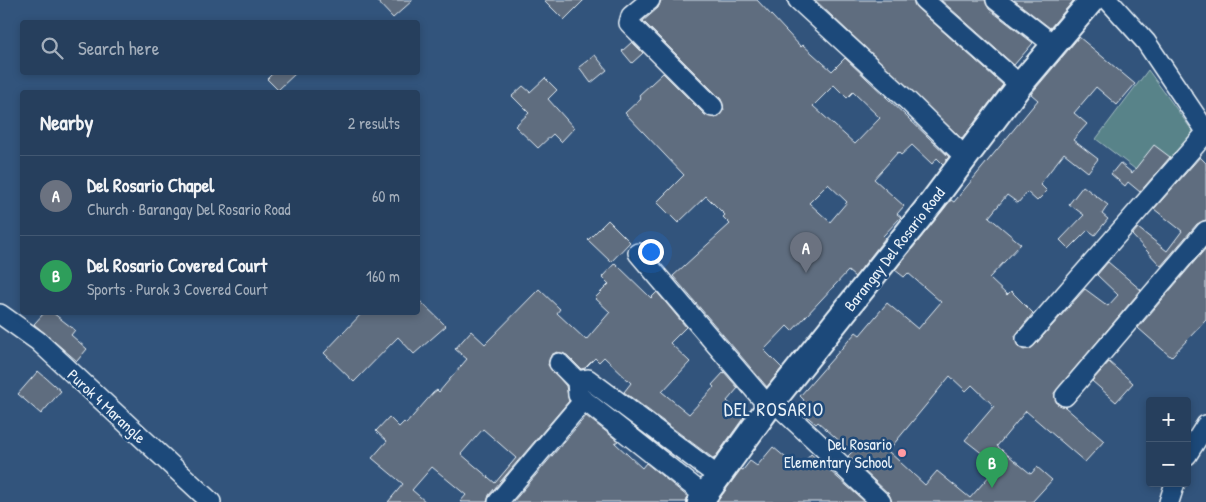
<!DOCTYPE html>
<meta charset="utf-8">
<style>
:root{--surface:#263f5d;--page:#324a66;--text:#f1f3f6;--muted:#a4afbc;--line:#425872;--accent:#ff9aa2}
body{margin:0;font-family:"Patrick Hand",sans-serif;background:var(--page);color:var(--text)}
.controls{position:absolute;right:15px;bottom:15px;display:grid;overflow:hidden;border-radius:5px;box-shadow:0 2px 8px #0003}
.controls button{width:45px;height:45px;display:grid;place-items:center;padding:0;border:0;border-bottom:1px solid var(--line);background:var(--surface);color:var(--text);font:25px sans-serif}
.you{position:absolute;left:650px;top:251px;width:18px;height:18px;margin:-12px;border:4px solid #fff;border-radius:50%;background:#1a73e8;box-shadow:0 0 0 8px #1a73e833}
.badge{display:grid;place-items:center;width:32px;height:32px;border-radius:50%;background:var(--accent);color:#fff;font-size:16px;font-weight:700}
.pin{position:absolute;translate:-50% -41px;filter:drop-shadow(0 1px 2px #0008)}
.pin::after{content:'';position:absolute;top:26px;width:18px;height:15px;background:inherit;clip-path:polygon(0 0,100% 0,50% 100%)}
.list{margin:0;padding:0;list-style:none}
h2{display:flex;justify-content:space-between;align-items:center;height:65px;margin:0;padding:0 20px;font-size:21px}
h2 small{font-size:16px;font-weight:400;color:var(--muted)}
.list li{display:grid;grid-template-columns:32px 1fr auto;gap:15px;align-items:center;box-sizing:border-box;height:80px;padding:0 20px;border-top:1px solid var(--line)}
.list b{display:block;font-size:19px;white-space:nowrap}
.list p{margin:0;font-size:16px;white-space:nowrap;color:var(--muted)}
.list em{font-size:16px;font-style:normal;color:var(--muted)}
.icon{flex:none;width:28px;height:28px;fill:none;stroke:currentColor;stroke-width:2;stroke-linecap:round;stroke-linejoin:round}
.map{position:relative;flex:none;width:1206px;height:502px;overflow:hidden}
.search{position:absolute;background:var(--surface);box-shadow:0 2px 8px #0003;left:20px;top:20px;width:400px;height:55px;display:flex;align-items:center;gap:12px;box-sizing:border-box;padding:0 18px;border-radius:5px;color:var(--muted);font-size:19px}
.panel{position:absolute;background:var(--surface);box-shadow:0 2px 8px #0003;left:20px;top:90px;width:400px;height:225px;border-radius:5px}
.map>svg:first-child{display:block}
.green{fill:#598389;stroke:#a0bac0}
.building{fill:#5f6d7f;stroke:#e8f1f8;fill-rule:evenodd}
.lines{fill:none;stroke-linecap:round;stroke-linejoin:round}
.minor-casing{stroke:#e8f1f8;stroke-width:22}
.major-casing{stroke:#e8f1f8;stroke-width:28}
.minor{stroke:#1f4a7a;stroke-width:19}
.major{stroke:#1f4a7a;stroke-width:24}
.poi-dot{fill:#ff9aa2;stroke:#1f4a7a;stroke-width:2}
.labels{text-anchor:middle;stroke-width:5;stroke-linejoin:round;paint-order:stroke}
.street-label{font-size:16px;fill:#e8f1f8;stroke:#1f4a7a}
.poi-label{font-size:16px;fill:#e8f1f8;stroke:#1f4a7a;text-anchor:end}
.quarter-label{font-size:19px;letter-spacing:1px;fill:#e8f1f8;stroke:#1f4a7a}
</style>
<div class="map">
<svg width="1206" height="502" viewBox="0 0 1206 502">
<rect width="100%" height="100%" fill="#32547c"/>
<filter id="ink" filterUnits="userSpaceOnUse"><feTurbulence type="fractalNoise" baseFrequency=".02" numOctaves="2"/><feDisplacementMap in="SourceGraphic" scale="10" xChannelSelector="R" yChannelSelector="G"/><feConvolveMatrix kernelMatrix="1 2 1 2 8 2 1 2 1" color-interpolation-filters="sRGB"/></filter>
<g filter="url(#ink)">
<path class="green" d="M1148,70L1194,133L1152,182L1096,139Z"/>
<g class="building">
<path d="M376,0H413L393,18Z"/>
<path d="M544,0H584L564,20Z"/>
<path d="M661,0H757L801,47L803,45L832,71L845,58L949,157L943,164L937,158L932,164L912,145L901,155L898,152L874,179L904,206L897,214L901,217L883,236L885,238L855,277L848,271L792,331L787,326L764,350L782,368L767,387L673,276L730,224L723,217L725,215L706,196L678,223L657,202L684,175L625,113L641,98L639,95L663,73L705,115L716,118L724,110L721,99L643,21L658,8ZM834,85L847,98L853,92L880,118L855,144L813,106ZM828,184L847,202L830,222L809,203Z"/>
<path d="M815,0H913L917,8L1003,85L962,139Z"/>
<path d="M941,0H985L989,9L1033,43L1014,65Z"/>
<path d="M1014,0H1074L1050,28Z"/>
<path d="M1079,37L1135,84L1117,105L1096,87L1074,113L1087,124L1073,140L1098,159L1088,172L1064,153L1040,184L1047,191L1037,201L1027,192L1018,203L1007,195L989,217L1021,244L989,278L1007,295L1011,291L1033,313L1015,336L1018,347L1024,350L1034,346L1085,289L1108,306L1118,295L1097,275L1108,262L1141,290L1054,393L1057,404L1065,407L1104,441L1085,462L1026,411L997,446L1031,474L1037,467L1052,480L1032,502H892L889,494L848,456L852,452L818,422L816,424L797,408L804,400L800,396L856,332L860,335L887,303L918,329L941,302L908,273L904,277L895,270L951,200L954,202L1038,100L1031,94ZM950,376L966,391L972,385L994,406L965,440L998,466L970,498L937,471L925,485L888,451Z"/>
<path d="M632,42L643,53L632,63L622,51Z"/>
<path d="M595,55L607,70L591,83L579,67Z"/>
<path d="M274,72H297L278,90L267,79Z"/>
<path d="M545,78L557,90L548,99L574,128L561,142L553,134L538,148L515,126L529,113L512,96L523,86L530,92Z"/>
<path d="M1154,145L1170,157L1140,192L1128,182L1125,186L1111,174L1120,163L1132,173Z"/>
<path d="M1200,157L1206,163V220L1197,224L1161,266L1132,235L1138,228L1167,251L1182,231L1154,209Z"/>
<path d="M1083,186L1108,205L1102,214L1108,219L1095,235L1088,230L1069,249L1060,240L1084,215L1069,204Z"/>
<path d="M608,220L630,242L611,262L588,240Z"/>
<path d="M1206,248V320L1171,357L1138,328Z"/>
<path d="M615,263L651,298L657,292L686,327L670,343L690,362L662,392L689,414L714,387L712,385L724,372L738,388L727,401L744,417L714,459L624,392L631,383L604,357L599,362L595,358L585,368L581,369L567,355L557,352L551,355L548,365L566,386L569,401L489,495L487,502H460L466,495L432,467L412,490L426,502H388L403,484L372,458L387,441L376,431L389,417L399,427L404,422L406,424L433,393L437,390L439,392L467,359L455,349L471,331L485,344L539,289L560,309L557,313L586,340L610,312L595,298L609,284L602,277ZM483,429L516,458L495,483L461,454Z"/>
<path d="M418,299L446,326L414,354L398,337L354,382L324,353L363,312H418Z"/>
<path d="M44,313H53L75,330L71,335L87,349L77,361L34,324Z"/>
<path d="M1109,362L1133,383L1116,402L1092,381Z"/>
<path d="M38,371L61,391L41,414L18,394Z"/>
<path d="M586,416L618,441L615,443L642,468L646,463L688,497L686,502H513Z"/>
<path d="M773,447L799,469L811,454L865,502H717L741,469L743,470L750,461L757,466Z"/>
</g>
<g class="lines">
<defs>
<g id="minor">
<path d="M650,0L631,16L629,23L713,107"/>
<path d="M798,0L908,101L965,157"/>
<path d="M924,0L1020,85"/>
<path d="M996,0L1054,45"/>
<path d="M1108,0L1146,42L1206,131"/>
<path d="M638,253L769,407"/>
<path d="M0,314L38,341L211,502"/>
<path d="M1026,339L1206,133"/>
<path d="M559,363L577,381"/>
<path d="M1065,396L1206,231"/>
<path d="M584,400L578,395L577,381L588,379L719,477"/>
<path d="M773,401L881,502"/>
<path d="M1187,455L1206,425"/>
<path d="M498,502L584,400L704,495"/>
<path d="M1169,502L1175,483"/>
</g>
<path id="major" d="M700,502L773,401L932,202L1020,85L1092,0"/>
</defs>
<use href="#minor" class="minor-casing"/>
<use href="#major" class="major-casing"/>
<use href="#minor" class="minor"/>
<use href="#major" class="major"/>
</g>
</g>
<circle class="poi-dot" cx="902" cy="453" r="5"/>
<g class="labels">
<g class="street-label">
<text transform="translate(894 249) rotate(-52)" y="6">Barangay Del Rosario Road</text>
<text transform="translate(107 406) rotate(43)" y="6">Purok 4 Marangle</text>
</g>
<g class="poi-label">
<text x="892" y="450">Del Rosario<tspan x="892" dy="18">Elementary School</tspan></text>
</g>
<g class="quarter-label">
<text x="774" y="416">DEL ROSARIO</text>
</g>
</g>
</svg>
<div class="controls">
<button>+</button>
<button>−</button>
</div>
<div class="you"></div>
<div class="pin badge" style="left:806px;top:273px;background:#6b7280">A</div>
<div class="pin badge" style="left:992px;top:488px;background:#2e9e5b">B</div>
<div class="search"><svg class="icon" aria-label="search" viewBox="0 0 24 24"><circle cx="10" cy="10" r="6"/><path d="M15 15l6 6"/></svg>Search here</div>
<section class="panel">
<h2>Nearby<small>2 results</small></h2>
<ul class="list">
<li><span class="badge" style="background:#6b7280">A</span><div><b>Del Rosario Chapel</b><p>Church · Barangay Del Rosario Road</p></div><em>60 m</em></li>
<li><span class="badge" style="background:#2e9e5b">B</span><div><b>Del Rosario Covered Court</b><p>Sports · Purok 3 Covered Court</p></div><em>160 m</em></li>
</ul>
</section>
</div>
